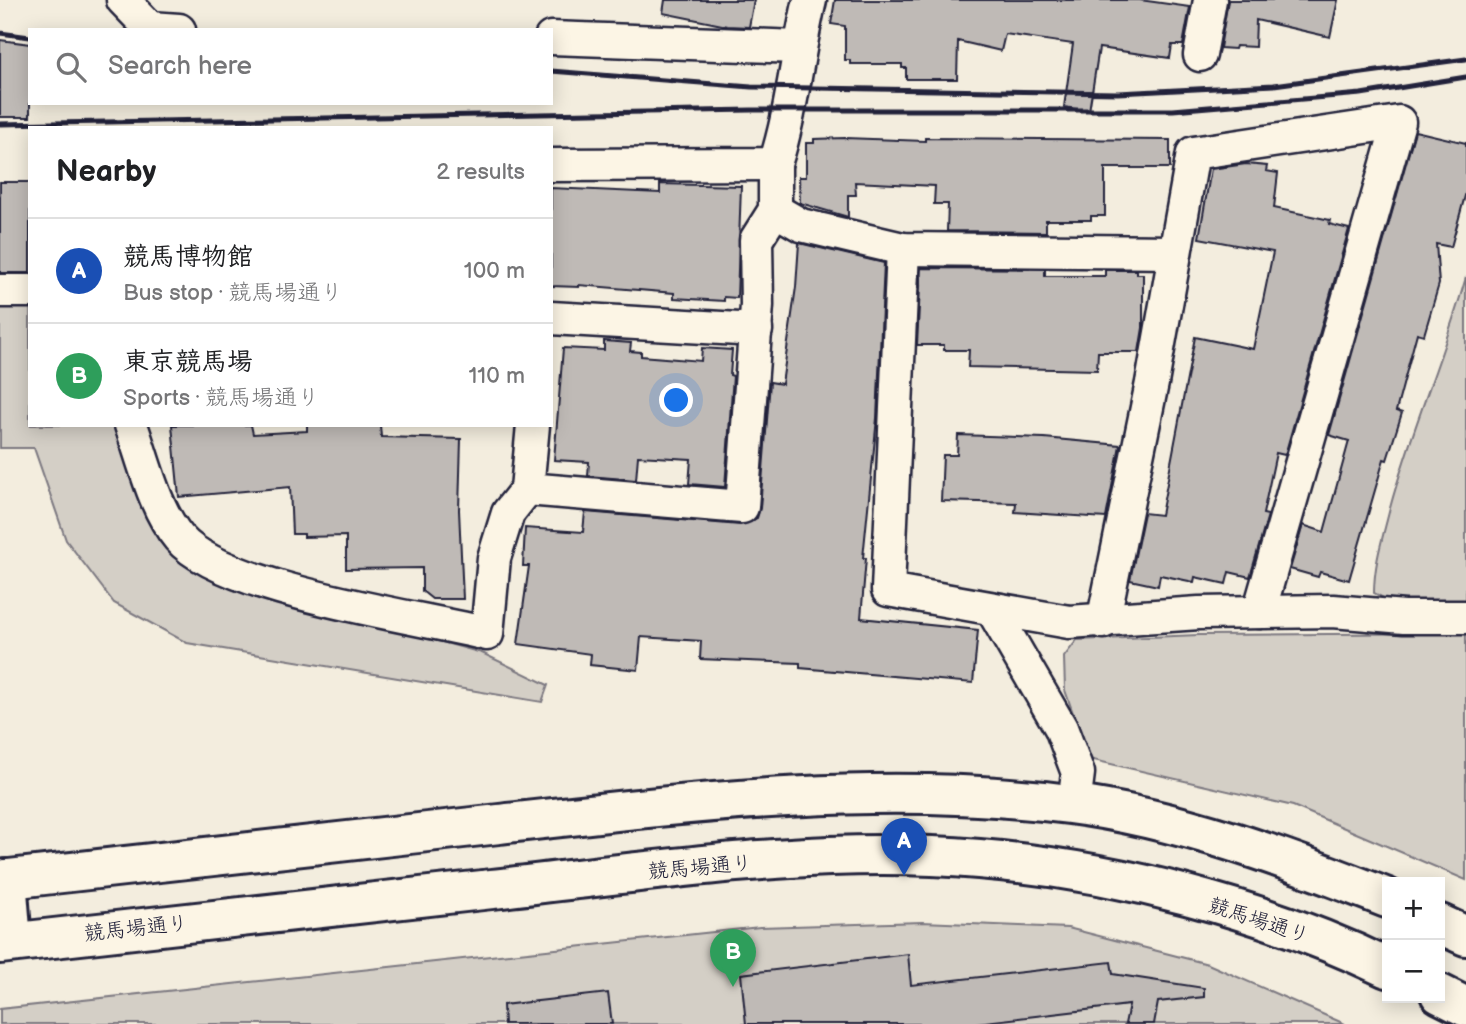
<!DOCTYPE html>
<meta charset="utf-8">
<style>
:root{--surface:#fff;--page:#f6f6f6;--text:#202124;--muted:#757577;--line:#e0e0e0;--accent:#0b8043}
body{margin:0;font-family:"Balsamiq Sans","Klee One",sans-serif;background:var(--page);color:var(--text)}
.controls{position:absolute;right:21px;bottom:21px;display:grid;overflow:hidden;border-radius:0px;box-shadow:0 4px 18px #0003}
.controls button{width:63px;height:63px;display:grid;place-items:center;padding:0;border:0;border-bottom:2px solid var(--line);background:var(--surface);color:var(--text);font:35px sans-serif}
.you{position:absolute;left:677px;top:401px;width:24px;height:24px;margin:-18px;border:5px solid #fff;border-radius:50%;background:#1a73e8;box-shadow:0 0 0 10px #1a73e833}
.badge{display:grid;place-items:center;width:46px;height:46px;border-radius:50%;background:var(--accent);color:#fff;font-size:23px;font-weight:700}
.pin{position:absolute;translate:-50% -58px;filter:drop-shadow(0 2px 4px #0008)}
.pin::after{content:'';position:absolute;top:37px;width:24px;height:21px;background:inherit;clip-path:polygon(0 0,100% 0,50% 100%)}
.list{margin:0;padding:0;list-style:none}
h2{display:flex;justify-content:space-between;align-items:center;height:91px;margin:0;padding:0 28px;font-size:30px}
h2 small{font-size:23px;font-weight:400;color:var(--muted)}
.list li{display:grid;grid-template-columns:46px 1fr auto;gap:21px;align-items:center;box-sizing:border-box;height:105px;padding:0 28px;border-top:2px solid var(--line)}
.list b{display:block;font-size:26px;white-space:nowrap}
.list p{margin:0;font-size:23px;white-space:nowrap;color:var(--muted)}
.list em{font-size:23px;font-style:normal;color:var(--muted)}
.icon{flex:none;width:38px;height:38px;fill:none;stroke:currentColor;stroke-width:2;stroke-linecap:round;stroke-linejoin:round}
.map{position:relative;flex:none;width:1466px;height:1024px;overflow:hidden}
.search{position:absolute;background:var(--surface);box-shadow:0 4px 18px #0003;left:28px;top:28px;width:525px;height:77px;display:flex;align-items:center;gap:18px;box-sizing:border-box;padding:0 24px;border-radius:0px;color:var(--muted);font-size:26px}
.panel{position:absolute;background:var(--surface);box-shadow:0 4px 18px #0003;left:28px;top:126px;width:525px;height:301px;border-radius:0px}
.map>svg:first-child{display:block}
.green{fill:#d4cfc6;stroke:#7b7880;stroke-width:2}
.building{fill:#bfbab6;stroke:#22223b;stroke-width:2}
.lines{fill:none;stroke-linecap:round;stroke-linejoin:round}
.minor-casing{stroke:#22223b;stroke-width:37}
.tertiary-casing{stroke:#22223b;stroke-width:44}
.minor{stroke:#fcf5e5;stroke-width:32}
.tertiary{stroke:#fcf5e5;stroke-width:38}
.rail{stroke:#22223b;stroke-width:5}
.labels{text-anchor:middle;stroke-width:6;stroke-linejoin:round;paint-order:stroke}
.street-label{font-size:21px;fill:#22223b;stroke:#fcf5e5}
</style>
<div class="map">
<svg width="1466" height="1024" viewBox="0 0 1466 1024">
<rect width="100%" height="100%" fill="#f3edde"/>
<filter id="ink" filterUnits="userSpaceOnUse"><feTurbulence type="fractalNoise" baseFrequency=".0143" numOctaves="2"/><feDisplacementMap in="SourceGraphic" scale="14" xChannelSelector="R" yChannelSelector="G"/><feConvolveMatrix kernelMatrix="1 2 1 2 8 2 1 2 1" color-interpolation-filters="sRGB"/></filter>
<g filter="url(#ink)">
<g class="green">
<path d="M1466,277V605L1398,606L1374,593C1374,563 1383,537 1390,508C1411,430 1444,355 1466,277Z"/>
<path d="M0,305H30V425H118L160,533L173,556L212,579L482,653L548,685L542,702L187,643L114,603L66,540L34,448H0Z"/>
<path d="M1466,633V880L1293,806L1089,759L1065,690L1064,657L1077,640L1199,635Z"/>
<path d="M922,922L1068,928L1208,964L1345,1024H0V1009L760,927Z"/>
</g>
<g class="building">
<path d="M665,0H754L749,27L727,26L663,13Z"/>
<path d="M835,0H1140L1190,7L1183,45H1172L1170,58L1099,48L1089,111L1064,107L1073,44L1005,34L1001,51L958,41L957,79H906V68H902V64H850V60H845V26L831,24Z"/>
<path d="M1228,0H1338L1330,37L1256,20L1255,47L1236,46L1235,49L1220,48Z"/>
<path d="M0,40L30,44V117H0Z"/>
<path d="M1415,131L1466,143V192L1451,247L1436,244L1439,284L1424,335L1417,333L1396,411L1402,413L1387,460L1384,459L1349,580L1320,572L1318,577L1290,569L1303,525L1324,532L1349,441L1329,435Z"/>
<path d="M845,138L925,141V138L1170,140V168H1105V216H1091V220H1046V232L947,231L948,204H934L935,186L855,182L856,195H848V217L800,203L799,177H806V143H814V139Z"/>
<path d="M1246,164L1267,166L1266,171L1278,173L1274,208L1330,220L1329,224L1349,229L1285,455L1276,453L1263,514L1268,515L1250,577L1229,572L1226,584L1195,577L1194,582L1160,575L1158,586L1130,580L1144,513L1161,515L1195,337L1253,349L1273,252L1199,238L1211,169Z"/>
<rect x="0" y="182" width="30" height="91"/>
<path d="M660,184L741,186L737,298L724,297V301L674,298V293L579,285V287L551,286V188L660,193Z"/>
<path d="M799,243L884,263L877,418L863,558H866L861,618L978,630L973,683L800,668V663L700,659L701,641L641,637L638,670L590,665L591,654L518,644L529,566H523L525,528L583,532L585,512L740,525L757,518L760,508L770,382L782,384L796,287Z"/>
<path d="M921,268L1045,269V276H1105V270H1137V274H1143V328L1139,352H1098L1097,370L968,367L969,350H944V345H917Z"/>
<path d="M604,341L631,343L630,351L641,352V356L701,361L702,348L732,350L730,375L733,376L725,487L689,484L691,459L638,456L636,480L588,476L589,462L554,460L563,348L604,350Z"/>
<path d="M172,425H251L253,434L307,431V425H380L381,437L461,439L459,510L463,599H432L422,591V568L346,569V536L304,537V534H292L290,487L179,497Z"/>
<path d="M958,435L1044,438L1120,445L1106,518L1015,512L1016,503L941,501L943,455H957Z"/>
<path d="M908,954L911,985L1111,962L1113,974L1204,988V997L1158,1002L1154,1024H1125L1129,1005L968,1024H746L741,974Z"/>
<path d="M608,993L612,1024H504L503,1005Z"/>
</g>
<g class="lines">
<defs>
<g id="minor">
<path d="M123,0L150,28L179,30"/>
<path d="M551,38L799,47"/>
<path d="M1200,55L1210,0"/>
<path d="M551,165L775,164C792,112 797,54 810,0"/>
<path d="M775,210L801,225L903,249L1175,252"/>
<path d="M903,249L888,590L1069,622L1199,613L1333,611L1404,617H1466"/>
<path d="M0,291H30"/>
<path d="M551,318L756,330"/>
<path d="M131,425C144,461 154,508 179,538C223,590 416,616 487,634L494,558L508,513L527,489L533,425"/>
<path d="M527,489L742,507L757,305L756,240L775,210V164"/>
<path d="M992,609L1061,728L1078,773L1074,805"/>
<path d="M1103,622L1152,383L1193,153L1399,122L1259,612"/>
</g>
<g id="tertiary">
<path d="M7,879L12,942"/>
<path d="M0,880C166,861 332,843 499,824C689,803 879,780 1069,804C1178,818 1286,858 1387,898"/>
<path d="M1440,924L1466,936"/>
<path d="M0,944C164,925 328,907 492,889C653,871 818,845 979,859C1115,870 1265,909 1387,968"/>
<path d="M1440,994L1466,1007"/>
</g>
</defs>
<use href="#minor" class="minor-casing"/>
<use href="#tertiary" class="tertiary-casing"/>
<use href="#minor" class="minor"/>
<use href="#tertiary" class="tertiary"/>
<g class="rail">
<path d="M0,33L30,37"/>
<path d="M551,71L751,87L1118,93L1274,85L1466,59"/>
<path d="M0,124L751,110H1173L1361,94L1466,77"/>
</g>
</g>
</g>
<g class="labels">
<g class="street-label">
<text transform="translate(700 867) rotate(-5)" y="7">競馬場通り</text>
<text transform="translate(1259 920) rotate(18)" y="7">競馬場通り</text>
<text transform="translate(136 928) rotate(-6)" y="7">競馬場通り</text>
</g>
</g>
</svg>
<div class="controls">
<button>+</button>
<button>−</button>
</div>
<div class="you"></div>
<div class="pin badge" style="left:904px;top:876px;background:#1a4fb4">A</div>
<div class="pin badge" style="left:733px;top:987px;background:#2e9e5b">B</div>
<div class="search"><svg class="icon" aria-label="search" viewBox="0 0 24 24"><circle cx="10" cy="10" r="6"/><path d="M15 15l6 6"/></svg>Search here</div>
<section class="panel">
<h2>Nearby<small>2 results</small></h2>
<ul class="list">
<li><span class="badge" style="background:#1a4fb4">A</span><div><b>競馬博物館</b><p>Bus stop · 競馬場通り</p></div><em>100 m</em></li>
<li><span class="badge" style="background:#2e9e5b">B</span><div><b>東京競馬場</b><p>Sports · 競馬場通り</p></div><em>110 m</em></li>
</ul>
</section>
</div>
